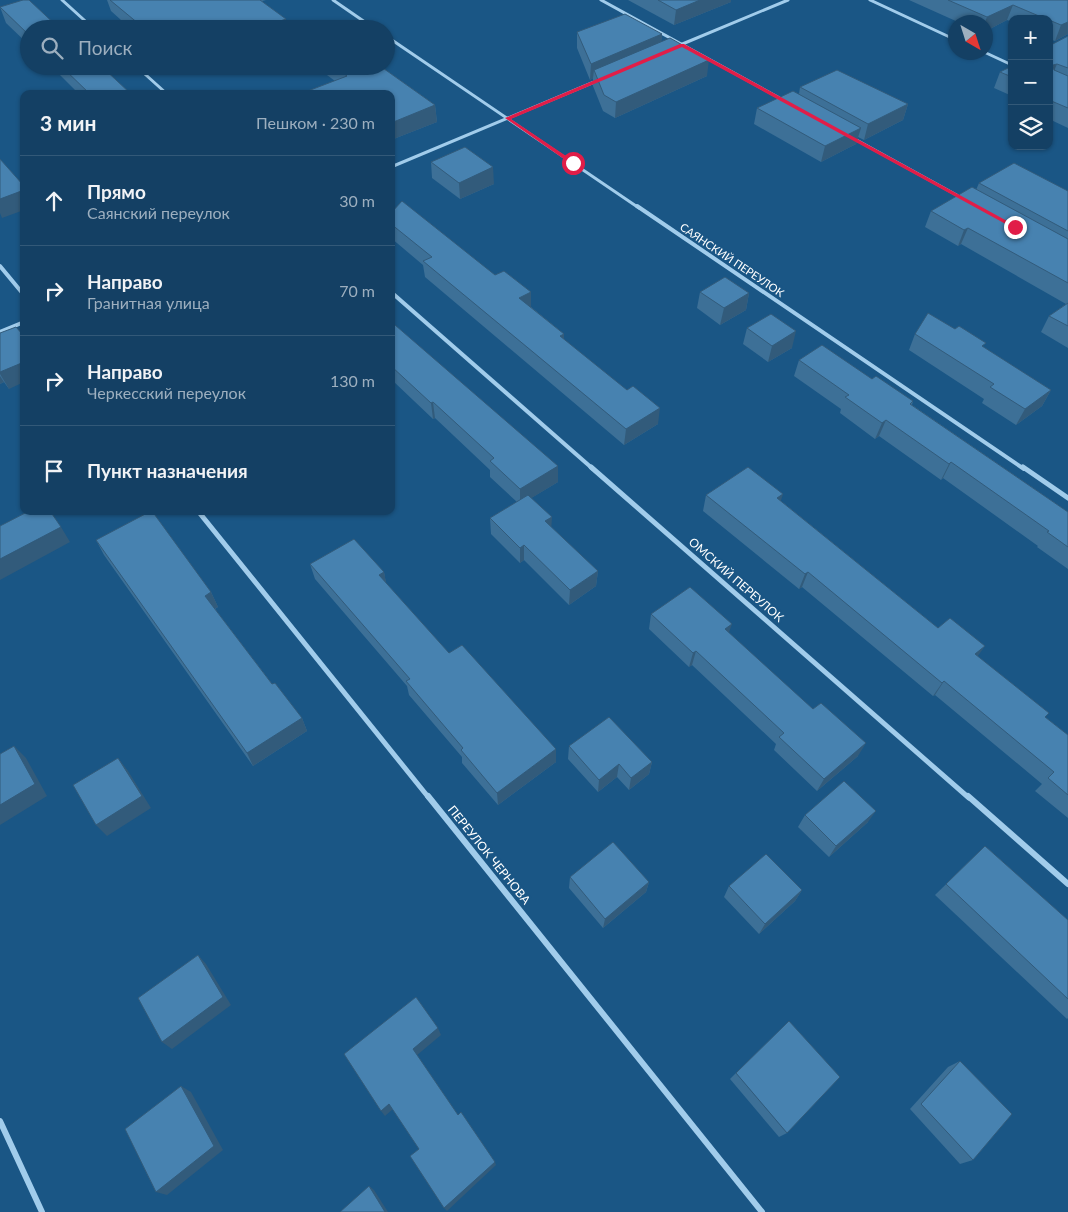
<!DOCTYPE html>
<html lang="ru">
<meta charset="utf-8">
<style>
:root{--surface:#144064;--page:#1d476a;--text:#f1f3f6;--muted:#9dafbf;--line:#335978}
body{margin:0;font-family:Lato,sans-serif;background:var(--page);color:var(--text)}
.controls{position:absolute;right:15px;top:15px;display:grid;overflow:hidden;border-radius:10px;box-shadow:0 1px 4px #0004}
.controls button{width:45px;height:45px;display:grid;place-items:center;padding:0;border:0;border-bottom:1px solid var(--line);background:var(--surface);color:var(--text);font:25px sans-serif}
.compass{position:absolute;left:948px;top:15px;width:45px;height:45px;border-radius:50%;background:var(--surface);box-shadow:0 1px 4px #0004;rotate:141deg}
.stop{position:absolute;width:15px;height:15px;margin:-11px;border:4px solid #e11d48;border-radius:50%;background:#fff}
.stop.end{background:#e11d48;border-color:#fff;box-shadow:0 1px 5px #0008}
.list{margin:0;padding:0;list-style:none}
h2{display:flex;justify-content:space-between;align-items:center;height:65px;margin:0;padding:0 20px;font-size:21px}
h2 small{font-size:16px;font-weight:400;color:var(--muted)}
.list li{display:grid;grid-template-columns:32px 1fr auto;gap:15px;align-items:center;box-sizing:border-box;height:90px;padding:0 20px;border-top:1px solid var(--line)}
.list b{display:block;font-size:19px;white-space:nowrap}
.list p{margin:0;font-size:16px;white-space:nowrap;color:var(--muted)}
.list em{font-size:16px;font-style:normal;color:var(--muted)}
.icon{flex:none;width:28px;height:28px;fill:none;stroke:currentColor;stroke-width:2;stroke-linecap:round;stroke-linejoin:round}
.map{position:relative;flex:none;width:1068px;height:1212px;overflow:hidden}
.search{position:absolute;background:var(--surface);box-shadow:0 1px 4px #0004;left:20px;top:20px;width:375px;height:55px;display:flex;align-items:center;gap:12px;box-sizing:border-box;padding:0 18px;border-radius:28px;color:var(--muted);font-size:19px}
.panel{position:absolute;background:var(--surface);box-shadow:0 1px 4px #0004;left:20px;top:90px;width:375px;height:425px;border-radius:10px}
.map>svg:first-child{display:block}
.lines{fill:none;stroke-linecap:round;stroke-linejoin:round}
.street-far3{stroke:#a1cceb;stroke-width:3}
.street-far2{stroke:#a1cceb;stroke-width:4}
.street-far1{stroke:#a1cceb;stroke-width:5}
.street{stroke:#a1cceb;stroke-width:6}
.wall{fill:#3d7097}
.shaded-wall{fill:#325b7b}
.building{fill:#4782b0;stroke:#325b7b}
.route{fill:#e11d48}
.labels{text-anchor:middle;stroke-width:4;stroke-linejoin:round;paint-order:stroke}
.far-street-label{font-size:11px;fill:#fff;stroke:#1a5685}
.street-label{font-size:12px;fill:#fff;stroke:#1a5685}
</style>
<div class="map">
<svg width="1068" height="1212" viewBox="0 0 1068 1212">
<rect width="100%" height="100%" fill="#1a5685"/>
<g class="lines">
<g class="street-far3">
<path d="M62,0L94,29"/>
<path d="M333,0L375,29"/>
<path d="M601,0L785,101"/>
<path d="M870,0L956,40"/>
<path d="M386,36L639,208"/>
<path d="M680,45L788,0"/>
<path d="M984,52L1012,65"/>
<path d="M136,66L167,94"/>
<path d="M851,137L962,198"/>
<path d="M391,167L599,80"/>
</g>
<g class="street-far2">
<path d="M637,206L1024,469"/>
<path d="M0,266L24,295"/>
<path d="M391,292L593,469"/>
<path d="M0,332L24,322"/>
</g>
<g class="street-far1">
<path d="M591,467L969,798"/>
<path d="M1023,467L1068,498"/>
<path d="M198,511L429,798"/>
</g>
<g class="street">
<path d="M428,796L762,1212"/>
<path d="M968,796L1068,884"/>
<path d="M0,1121L42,1212"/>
</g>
</g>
<g class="wall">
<path d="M107,0H266L262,1L288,29H131L111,11Z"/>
<path d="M628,0H731V2L674,25Z"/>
<path d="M909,0H1068V34L1055,41L1049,39V19H1012V22L1007,20L986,31V22H958Z"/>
<path d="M0,7L29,29V45L6,23Z"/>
<path d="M577,32L662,34L661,42L707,76L615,118L603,111L593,86V78L590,80L577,48Z"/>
<path d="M1068,36V128L1049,119V46Z"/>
<path d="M51,66H101L131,94H79Z"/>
<path d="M175,66H196L181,71Z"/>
<path d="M315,66H380L435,105L437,122L391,140V94L335,81Z"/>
<path d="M1012,66V96L994,88L1000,72Z"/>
<path d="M800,87L908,104L903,120L864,140L858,137L856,144L821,162L754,124L757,108L799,94Z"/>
<path d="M431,162L494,184L460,199L432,178Z"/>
<path d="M979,183L1068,191V348L1041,332L1049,316L1066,304L961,244L958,246L925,227L931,211L976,190Z"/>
<path d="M391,213L495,275L531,292V307L564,334V339L658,424L624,445L425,277L423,265L391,238Z"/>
<path d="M700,292L749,293L746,310L720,325L697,308Z"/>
<path d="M391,327L558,482L531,498L551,528L598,571L596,586L569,605L524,560L520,563L491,534L490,518L517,502L490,477V470L435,418L433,419L393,381L391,382Z"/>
<path d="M747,328L792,348L768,362L743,344Z"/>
<path d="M0,333L9,389L4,382L0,384Z"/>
<path d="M915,334L984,348L1051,390L1042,406L1016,425L982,403L984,399L909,350Z"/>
<path d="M799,360L872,379L913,401L912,405L1068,512V569L1037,547L1038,546L943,478L941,480L879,436L875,439L840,413L841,409L794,376Z"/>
<path d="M706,495L781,501L938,628L977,656L1049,713L1045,717L1068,735V818L1035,791L1042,784L935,695L933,696L802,587L799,589L703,511Z"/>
<path d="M96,540L211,592L218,607L215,609L272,684L302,718L307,731L253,766L104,555Z"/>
<path d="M310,564L384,572L386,584L449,653L556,749V762L498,805L462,763V757L409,695L407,686L315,579Z"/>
<path d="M651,614L729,633L858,756L817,791L774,750L776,744L692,665L689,667L649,629Z"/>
<path d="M569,746L652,762L649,774L629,790L617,777L598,792L568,759Z"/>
<path d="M805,815L868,822L829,857L798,827Z"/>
<path d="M985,846L1068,920V1018L1067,1019L935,895Z"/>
<path d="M570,877L649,882L646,892L603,928L569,888Z"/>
<path d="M729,886L802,890L795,901L759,934L724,897Z"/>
<path d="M960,1061L973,1160L960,1164L910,1109L948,1067Z"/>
<path d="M736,1073L787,1133L779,1137L730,1079Z"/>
</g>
<g class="shaded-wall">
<path d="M700,0H731V2L674,25L676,10Z"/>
<path d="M1013,5L1007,20L986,31L985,22L987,17Z"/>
<path d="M286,19L288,29H256Z"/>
<path d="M1068,22V34L1055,41L1061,25Z"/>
<path d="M662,34L661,50L594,70L593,78L590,80L591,64Z"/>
<path d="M709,60L707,76L615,118L616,102Z"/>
<path d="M1057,64L1050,80L1053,65Z"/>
<path d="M179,66H196L181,71Z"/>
<path d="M908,104L903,120L864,140L868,124Z"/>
<path d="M435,105L437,122L391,140V123Z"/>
<path d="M861,128L856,144L821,162L825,146Z"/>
<path d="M493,167L494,184L460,199L459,183Z"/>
<path d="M24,190V210L2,218L0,213V199Z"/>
<path d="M968,228L961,244L958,246L964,230Z"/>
<path d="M531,292V309L519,298Z"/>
<path d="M749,293L746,310L720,325L724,308Z"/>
<path d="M796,331L792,348L768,362L772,346Z"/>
<path d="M564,334V350L560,336Z"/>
<path d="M24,362V382L9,389L0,374V372Z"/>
<path d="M391,370L393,381L391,382Z"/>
<path d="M0,376L4,382L0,384Z"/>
<path d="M1051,390L1042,406L1016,425L1025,409Z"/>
<path d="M433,402L435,418L433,419L431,403Z"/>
<path d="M660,408L658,424L624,445L626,429Z"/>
<path d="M886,420L879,436L875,439L882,423Z"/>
<path d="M951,462L943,478L941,480L949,464Z"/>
<path d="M558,466V482L520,505V489Z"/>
<path d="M783,494L778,510L777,498Z"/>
<path d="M552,517L551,532L545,521Z"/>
<path d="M61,527L70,542L0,580V559Z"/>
<path d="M524,545V560L520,563V548Z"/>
<path d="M598,571L596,586L569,605L570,590Z"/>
<path d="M384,572L387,587L379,575Z"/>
<path d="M808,572L802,587L799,589L805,574Z"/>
<path d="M211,592L218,607L212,610L205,596Z"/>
<path d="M732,624L727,638L725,629Z"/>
<path d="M985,646L975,660V654Z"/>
<path d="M696,651L692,665L689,667L693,653Z"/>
<path d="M944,681L935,695L933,696L942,683Z"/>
<path d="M302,718L307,731L253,766L247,753Z"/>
<path d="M866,743L858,756L817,791L824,779Z"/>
<path d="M14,746L26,758L47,796L0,825V805Z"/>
<path d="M556,749V762L498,805L497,793Z"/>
<path d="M118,758L128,771L151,808L107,836L96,825Z"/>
<path d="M652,762L649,774L629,790L631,778Z"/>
<path d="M619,764L617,777L598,792L599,780Z"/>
<path d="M876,811L868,822L829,857L836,846Z"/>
<path d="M649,882L646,892L603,928L605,919Z"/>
<path d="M802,890L795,901L759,934L765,924Z"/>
<path d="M198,955L206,964L231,1005L172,1049L162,1042Z"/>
<path d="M438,1028L441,1035L416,1056L413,1049Z"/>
<path d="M181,1086L191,1092L223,1150L167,1195L156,1192Z"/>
<path d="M389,1104L393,1109L385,1116L381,1111Z"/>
<path d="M495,1162L496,1165L447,1211L444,1208Z"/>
<path d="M369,1186L374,1190L388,1212H385Z"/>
</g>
<g class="building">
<path d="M23,0H29L60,29H29V35L0,7Z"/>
<path d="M110,0H260L286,19L256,29H145Z"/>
<path d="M658,0H700L676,10Z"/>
<path d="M948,0H1068V22L1061,25L1049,20V19H1046L1013,5L987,17Z"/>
<path d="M625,14L662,34L591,64L577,32Z"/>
<path d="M1068,36V68L1057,64L1053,65L1054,70L1068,76V108L1049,100V46Z"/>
<path d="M670,38L709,60L616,102L604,95L594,70Z"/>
<path d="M61,66H101L131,94H90Z"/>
<path d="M334,66H380L435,105L391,123V94H300L347,76Z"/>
<path d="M1012,66V77L1000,72Z"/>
<path d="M837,70L908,104L868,124L800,87Z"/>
<path d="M793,91L861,128L825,146L757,108Z"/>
<path d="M465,147L493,167L459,183L431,162Z"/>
<path d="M0,159L24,186V190L0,199Z"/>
<path d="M1014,163L1068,191V231L979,183Z"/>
<path d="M972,187L1068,239V283L968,228L964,230L931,211Z"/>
<path d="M402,201L495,275L504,271L531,292L519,298L564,334L560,336L627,390L633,386L660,408L626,429L423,261L432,257L391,224V213Z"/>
<path d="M725,277L749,293L724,308L700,292Z"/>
<path d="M1068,303V326L1049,316Z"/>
<path d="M928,313L955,329L959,326L986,343L982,346L1051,390L1025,409L990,387L994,384L915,334Z"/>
<path d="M771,314L796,331L772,346L747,328Z"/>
<path d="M395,325L558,466L520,489L490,461L494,458L433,402L431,403L391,366V327Z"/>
<path d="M16,327L24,336V362L0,372V333Z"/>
<path d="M822,345L872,379L876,376L913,401L910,404L1068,512V547L1047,532L1049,531L951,462L949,464L886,420L882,423L845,397L849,395L799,360Z"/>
<path d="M748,467L783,494L777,498L938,628L950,618L985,646L975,654L1049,713L1045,717L1068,735V795L1048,778L1054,772L944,681L942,683L808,572L805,574L706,495Z"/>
<path d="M528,495L552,517L545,521L598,571L570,590L524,545L520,548L490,518Z"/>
<path d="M29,511H50L61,527L0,559V526Z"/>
<path d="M151,511H152L211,592L205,596L272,684L275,683L302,718L247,753L96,540Z"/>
<path d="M354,539L384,572L379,575L449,653L462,645L556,749L497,793L461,750L463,748L406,681L410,679L310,564Z"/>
<path d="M690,587L732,624L725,629L813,709L821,703L866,743L824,779L779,737L784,733L696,651L693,653L651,614Z"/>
<path d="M609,717L652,762L631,778L619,764L599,780L569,746Z"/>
<path d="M14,746L35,784L0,805V754Z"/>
<path d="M118,758L142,796L96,825L73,785Z"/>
<path d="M844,781L876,811L836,846L805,815Z"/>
<path d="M613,842L649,882L605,919L570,877Z"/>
<path d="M985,846L1068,920V999L946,884Z"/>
<path d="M766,854L802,890L765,924L729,886Z"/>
<path d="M198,955L223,997L162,1042L138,998Z"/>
<path d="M416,997L438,1028L413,1049L458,1115L461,1112L495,1162L444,1208L410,1156L419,1149L389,1104L381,1111L344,1054Z"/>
<path d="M789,1021L840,1077L787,1133L736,1073Z"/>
<path d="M960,1061L1012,1114L973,1160L921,1104Z"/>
<path d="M181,1086L214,1146L156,1192L125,1129Z"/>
<path d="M369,1186L385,1212H340Z"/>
</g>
<path class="route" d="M680,44H684L1018,227L1013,228L682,47L511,119L575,162V164H571L505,118Z"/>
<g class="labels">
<g class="far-street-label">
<text transform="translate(732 260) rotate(34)" y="4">САЯНСКИЙ ПЕРЕУЛОК</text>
</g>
<g class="street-label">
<text transform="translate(736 580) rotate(41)" y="4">ОМСКИЙ ПЕРЕУЛОК</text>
<text transform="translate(489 855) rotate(51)" y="4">ПЕРЕУЛОК ЧЕРНОВА</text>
</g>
</g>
</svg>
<div class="controls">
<button>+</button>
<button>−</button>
<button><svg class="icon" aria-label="layers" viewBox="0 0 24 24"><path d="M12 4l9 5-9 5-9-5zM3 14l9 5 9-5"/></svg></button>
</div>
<svg class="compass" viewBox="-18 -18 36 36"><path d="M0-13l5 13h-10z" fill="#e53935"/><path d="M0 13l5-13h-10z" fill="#9dafbf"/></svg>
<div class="stop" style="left:573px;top:163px"></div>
<div class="stop end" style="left:1015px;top:227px"></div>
<div class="search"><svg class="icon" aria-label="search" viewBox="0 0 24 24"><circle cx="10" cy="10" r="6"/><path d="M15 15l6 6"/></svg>Поиск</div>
<section class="panel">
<h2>3 мин<small>Пешком · 230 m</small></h2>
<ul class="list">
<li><svg class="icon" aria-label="ahead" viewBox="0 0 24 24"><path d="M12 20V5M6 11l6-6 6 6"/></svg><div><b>Прямо</b><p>Саянский переулок</p></div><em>30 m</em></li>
<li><svg class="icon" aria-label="right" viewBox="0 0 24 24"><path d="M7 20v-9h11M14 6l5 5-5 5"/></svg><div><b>Направо</b><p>Гранитная улица</p></div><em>70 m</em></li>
<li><svg class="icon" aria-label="right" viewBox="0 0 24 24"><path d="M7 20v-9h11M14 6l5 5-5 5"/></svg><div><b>Направо</b><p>Черкесский переулок</p></div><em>130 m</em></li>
<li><svg class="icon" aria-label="arrive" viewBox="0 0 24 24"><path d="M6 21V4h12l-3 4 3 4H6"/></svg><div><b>Пункт назначения</b></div></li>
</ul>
</section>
</div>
